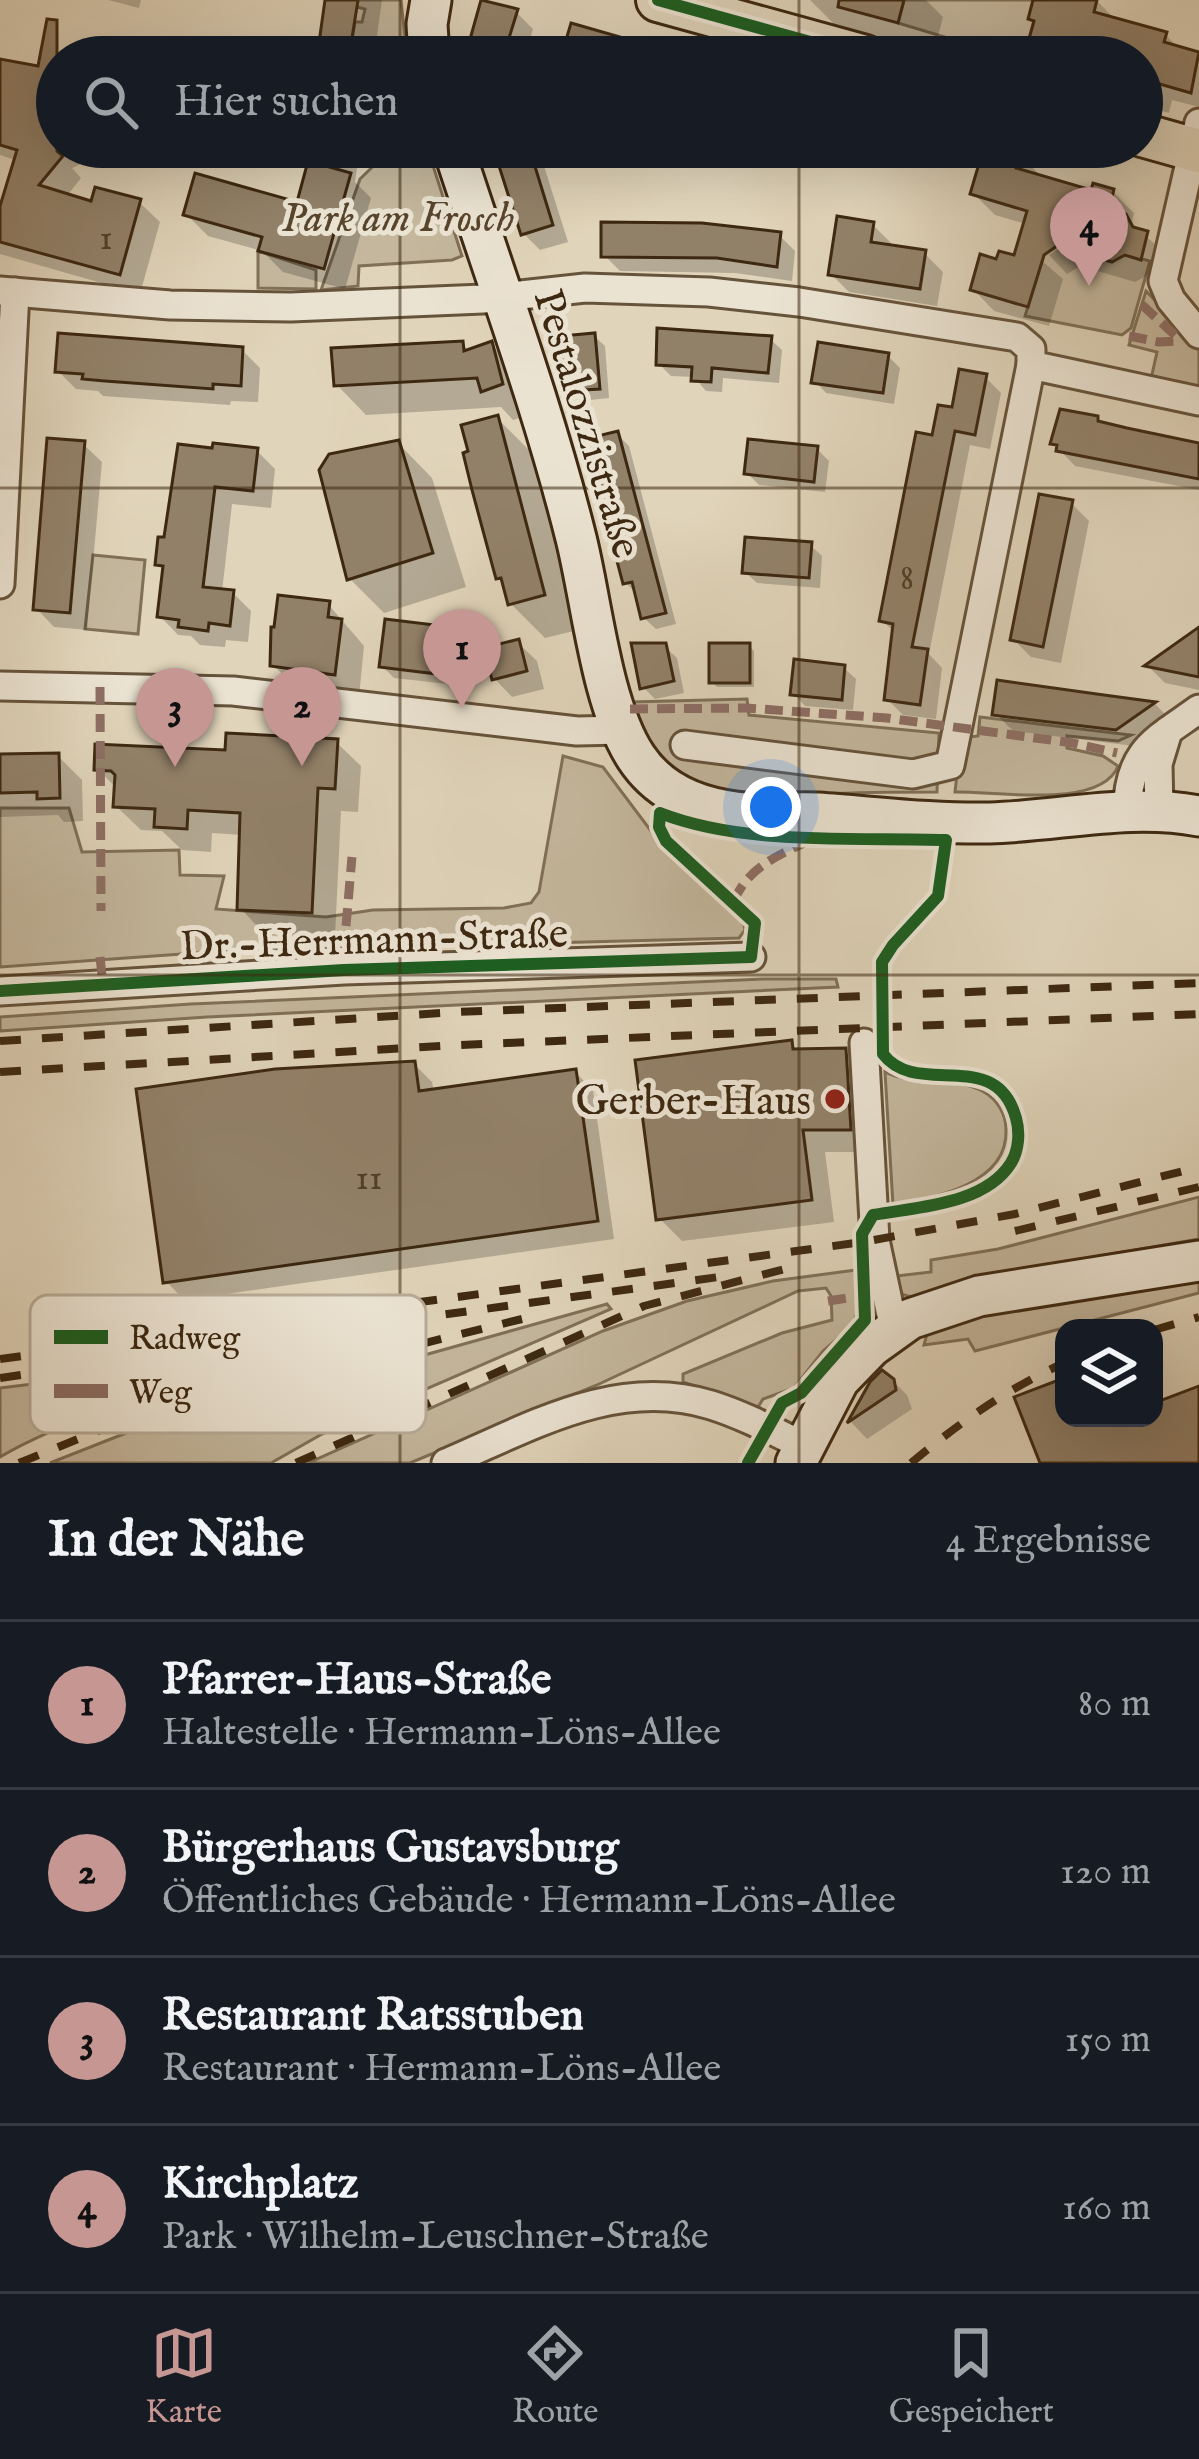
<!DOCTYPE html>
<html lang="de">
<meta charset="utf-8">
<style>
:root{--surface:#171b24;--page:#242831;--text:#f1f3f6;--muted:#9ea1a6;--line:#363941;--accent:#c59692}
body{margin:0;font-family:"IM FELL English",serif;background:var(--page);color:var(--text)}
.controls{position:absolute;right:36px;bottom:36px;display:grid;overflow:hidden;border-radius:24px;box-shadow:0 12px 48px #0002}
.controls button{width:108px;height:108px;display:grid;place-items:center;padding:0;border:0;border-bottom:3px solid var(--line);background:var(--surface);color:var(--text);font:60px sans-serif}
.you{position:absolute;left:771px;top:807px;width:42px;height:42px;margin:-30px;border:9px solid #fff;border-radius:50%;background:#1a73e8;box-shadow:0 0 0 18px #1a73e833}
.badge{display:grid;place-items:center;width:78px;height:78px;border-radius:50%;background:var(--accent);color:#111;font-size:39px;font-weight:700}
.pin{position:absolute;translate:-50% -99px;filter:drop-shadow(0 3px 6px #0008)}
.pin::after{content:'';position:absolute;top:63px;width:42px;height:36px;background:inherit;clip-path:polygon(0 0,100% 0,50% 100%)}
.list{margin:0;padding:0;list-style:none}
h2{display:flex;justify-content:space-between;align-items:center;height:156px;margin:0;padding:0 48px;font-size:51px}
h2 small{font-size:39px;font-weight:400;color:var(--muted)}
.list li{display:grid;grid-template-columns:78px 1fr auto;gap:36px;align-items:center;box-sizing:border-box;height:168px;padding:0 48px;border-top:3px solid var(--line)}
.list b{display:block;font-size:45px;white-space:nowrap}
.list p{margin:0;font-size:39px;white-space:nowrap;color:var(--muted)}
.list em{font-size:39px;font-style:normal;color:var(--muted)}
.icon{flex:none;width:66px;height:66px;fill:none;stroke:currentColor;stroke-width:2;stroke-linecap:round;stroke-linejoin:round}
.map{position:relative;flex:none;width:1199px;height:1463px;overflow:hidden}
.search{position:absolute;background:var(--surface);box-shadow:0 12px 48px #0002;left:36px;right:36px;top:36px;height:132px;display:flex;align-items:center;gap:30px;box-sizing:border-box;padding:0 42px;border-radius:66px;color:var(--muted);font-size:45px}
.sheet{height:828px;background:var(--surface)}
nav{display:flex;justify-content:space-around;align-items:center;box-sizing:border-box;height:168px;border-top:3px solid var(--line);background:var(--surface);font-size:33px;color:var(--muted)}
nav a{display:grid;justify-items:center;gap:6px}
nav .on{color:var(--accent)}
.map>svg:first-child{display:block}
.green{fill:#c4b79d;stroke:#807057;stroke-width:3}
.shadow{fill:#0003}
.building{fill:#928169;stroke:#3d2811;stroke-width:3}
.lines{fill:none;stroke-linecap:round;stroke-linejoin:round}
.street-casing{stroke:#66533b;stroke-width:33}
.secondary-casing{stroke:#3d2811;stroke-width:45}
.primary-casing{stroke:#3d2811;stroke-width:48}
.street{stroke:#ebe3d2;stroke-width:27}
.secondary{stroke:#ebe3d2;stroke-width:39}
.primary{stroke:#e0d4ba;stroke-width:42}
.rail{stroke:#3d2811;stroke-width:8;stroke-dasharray:21 21;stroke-linecap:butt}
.quiet{stroke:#8d6e63;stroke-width:9;stroke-dasharray:18 9;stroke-linecap:butt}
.cycleway-casing{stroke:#ebe3d2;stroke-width:20}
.cycleway{stroke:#1b5e20;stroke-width:12}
.grid{fill:none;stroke:#3d2811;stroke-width:3;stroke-opacity:0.55}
.poi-dot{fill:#8f2418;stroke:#ebe3d2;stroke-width:4.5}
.labels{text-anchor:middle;stroke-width:10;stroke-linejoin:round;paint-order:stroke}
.number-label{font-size:36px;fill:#523e27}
.park-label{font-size:42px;font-style:italic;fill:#58452d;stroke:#ebe3d2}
.street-label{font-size:42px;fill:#3d2811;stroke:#ebe3d2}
.poi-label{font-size:42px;fill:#3d2811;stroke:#ebe3d2;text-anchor:end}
.key{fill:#ebe3d2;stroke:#b7ab98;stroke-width:3}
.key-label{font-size:33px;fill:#3d2811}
</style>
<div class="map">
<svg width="1199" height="1463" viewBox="0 0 1199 1463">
<rect width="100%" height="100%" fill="#e0d4ba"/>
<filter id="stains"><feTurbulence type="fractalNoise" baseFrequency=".00167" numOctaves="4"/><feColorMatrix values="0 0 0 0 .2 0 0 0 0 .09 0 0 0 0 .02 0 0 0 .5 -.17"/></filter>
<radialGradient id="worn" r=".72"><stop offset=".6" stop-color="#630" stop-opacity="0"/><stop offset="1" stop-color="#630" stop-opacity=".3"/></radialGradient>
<g class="green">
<path d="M358,0H401L407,57H349L355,22H362L365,9L357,7Z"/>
<path d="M904,0H1033L1034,21L1024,57H1011L898,23Z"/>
<path d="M393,147H427L462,256L452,260L359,266L358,286L321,290L360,179Z"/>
<path d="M1056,246L1112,262L1123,254L1150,261L1131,328L1122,335L1025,316L1045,252Z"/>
<path d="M258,251L316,270V289L258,288Z"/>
<path d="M1146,291L1199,346V393L1151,379L1157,352L1129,345Z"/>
<path d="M93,555L145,560L138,634L85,629Z"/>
<path d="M747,699L749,715L939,733L937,792C899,792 861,792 824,794C736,796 665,799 631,702Z"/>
<path d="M980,717L1131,735L1118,741L1067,736V748L1103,756L1118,766C1101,810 995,791 955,792L961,738L978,736Z"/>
<path d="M563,756L603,767L660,843L742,916L745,930L739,938L210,952L0,967V808H69L82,852L179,850L180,875L224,876L216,909L326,917L373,910L504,908L531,903L539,892Z"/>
<path d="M763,979H836L838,987L207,1017L0,1031V1017L191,1004Z"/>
<path d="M885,1072C917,1088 954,1075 984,1092C998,1100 1006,1115 1006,1130C1008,1184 935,1198 893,1205Z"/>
<path d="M1199,1197V1239L1094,1257L915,1298L901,1294L896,1276L931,1272V1260L998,1249Z"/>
<path d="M856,1270L858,1311L851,1327L823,1351L794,1388L763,1399L758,1407L683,1382V1374L782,1333L832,1320L831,1296L826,1288L798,1291L597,1385L410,1463H308L603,1331L687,1301L773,1281Z"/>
<path d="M1199,1280V1293L975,1351L968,1339L924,1345L927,1334L975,1316Z"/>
<path d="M607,1304L611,1309L322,1434L271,1463H50L126,1433L353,1375Z"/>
<path d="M279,1354L280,1364C192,1382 78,1412 0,1457V1388Z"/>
</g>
<g class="shadow">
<path d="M108,0H141L139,8Z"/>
<path d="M328,0H382L374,57H320Z"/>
<path d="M810,0H926L943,17L933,56L842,32Z"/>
<path d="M1036,0H1096L1117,21L1165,34L1180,50L1199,55V107L1172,100L1169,113L1142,105V57H1027L1036,23Z"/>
<path d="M483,3L516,12L533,29L527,49L535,57H468Z"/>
<path d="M57,59V147H101L99,156L72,168L81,178L66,197L93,205L139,202L160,222L140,294L0,254V214L17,161L0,155V62L40,69Z"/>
<path d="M315,147H360L355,182L371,198L345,289L283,272L262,251L208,236L186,214L299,206Z"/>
<path d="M496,147H538L568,242L540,250L524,234Z"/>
<path d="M856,147H918L914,159L894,153L893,160Z"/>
<path d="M987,147L1019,154L1040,175L1093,193L1113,192L1134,213L1131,224L1168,255L1162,279L1148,275L1135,282L1080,266L1067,274L1049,255L1071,241L1068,236L1043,252L1041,260L1063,279L1049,326L994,311L973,289L998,262L1016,259L1026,224L995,215L974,194Z"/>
<path d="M873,225L891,243V248L924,253L943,272L937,306L849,292L831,274Z"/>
<path d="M779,235L795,251L792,281L735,273L620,271L604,255Z"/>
<path d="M594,336L605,346L609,398L580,401L569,390Z"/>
<path d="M770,339L782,350L779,383L723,378L722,392L706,391L694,377L671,376L659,364Z"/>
<path d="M462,344L470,352L492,345L521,374L531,414L513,420L501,407L366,415L337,385Z"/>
<path d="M242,350L260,368L258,402L231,401L230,405L103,396L98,391L76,389L58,371Z"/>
<path d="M888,356L900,368L894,404L826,393L815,381Z"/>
<path d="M985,377L1001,393L990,449L970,445L929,654L942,668L936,719L903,715L887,699L895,633L882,620L934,439Z"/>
<path d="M497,418L532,453L578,630L545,638L511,604L506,586L498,578Z"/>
<path d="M1097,419L1103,425L1199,446V490L1075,466L1053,443Z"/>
<path d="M617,434L629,446L676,624L656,629L644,618L638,595L626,583Z"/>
<path d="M398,443L432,478L466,587L384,613L349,578Z"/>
<path d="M83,444L102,462L87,630L54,627L36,608Z"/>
<path d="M180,448L257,451L275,469L271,508L232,504L222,592L233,593L251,611L248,642L226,640L225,647L200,645L191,636L178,635L160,616L165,571L158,564L166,540Z"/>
<path d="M817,449L829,461L825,492L759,485L747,473Z"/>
<path d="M1071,503L1089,521L1061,663L1031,657L1013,639Z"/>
<path d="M810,545L822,556L820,588L757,583L745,572Z"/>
<path d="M328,604L364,646L359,697L298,689L273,665Z"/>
<path d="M442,629L454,641L448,684L394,678L382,666Z"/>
<path d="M1199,631V690L1165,683L1149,667Z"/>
<path d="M518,643L537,661L544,689L512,697L494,678Z"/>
<path d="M664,646L677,658L684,693L655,699L643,687Z"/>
<path d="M749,646L754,651V687H717L712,682Z"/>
<path d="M844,668L856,679L853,710L805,706L794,694Z"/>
<path d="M999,684L1155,704L1171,720L1134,746L1013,731L996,714Z"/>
<path d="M336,742L361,766L358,812L341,811L335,936L264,933L240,908L243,835L212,833L211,852L182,850L162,831L141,830L116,806L117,789L97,768Z"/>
<path d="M58,756L82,780L83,821L64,822L58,815L0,817V757Z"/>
<path d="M790,1043L799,1052L845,1051L868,1074L872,1152H825L834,1222L682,1241L659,1218Z"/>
<path d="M414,1064L432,1082L434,1092L575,1072L593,1090L614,1239L184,1300L166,1281Z"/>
<path d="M888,1376L907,1395L912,1409L867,1439L851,1422L873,1384Z"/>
</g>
<g class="building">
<path d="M325,0H358L349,57H317Z"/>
<path d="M481,0L518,9L509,38L553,51L552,57H465Z"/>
<path d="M839,0H904L898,23L838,7Z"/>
<path d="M1033,0H1097L1094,12L1167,32L1164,42L1199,52L1191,93L1153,82L1149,98L1142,97V57H1024L1034,21L1028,19Z"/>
<path d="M47,19L57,20V151L63,156L39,185L91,201L95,187L141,199L120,275L0,242V206L17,150L0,145V59L38,66Z"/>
<path d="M571,23L669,51L668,57H561Z"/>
<path d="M493,147H529L553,225L521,235Z"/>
<path d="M984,147L1021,152L1016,168L1091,190L1093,183L1114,189L1109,210L1126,214L1133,227L1148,231L1141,260L1125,255L1112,262L1057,246L1044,255L1028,307L970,290L980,254L996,259L999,251L1014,255L1027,211L970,194Z"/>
<path d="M308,161L351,173L324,269L258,251L262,237L183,215L195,173L297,202Z"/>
<path d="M837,216L874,222L871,242L926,250L920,289L828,275Z"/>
<path d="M601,222L702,223L781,232L777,267L717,258L601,257Z"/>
<path d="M657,328L772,336L768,373L712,368L711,382L691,381L692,367L656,365Z"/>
<path d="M58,333L243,347L241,386L213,384V389L105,381L82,379L83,374L55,372Z"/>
<path d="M595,333L600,389L566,391L561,336Z"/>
<path d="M463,341L464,351L492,341L503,384L481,392L477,378L334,386L331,348Z"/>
<path d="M818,342L889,353L883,393L811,383Z"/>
<path d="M959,369L987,374L975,435L955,431L912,647L928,649L920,705L884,700L893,624L879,621L916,432L932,435L938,405L952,407Z"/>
<path d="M1060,409L1098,416V421L1127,428L1199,443V479L1056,451L1057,445L1050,444Z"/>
<path d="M498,415L545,595L508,605L501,578L496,579L472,490L463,453L468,451L461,425Z"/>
<path d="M618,431L666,613L641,619L632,582L623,584L585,439Z"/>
<path d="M47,438L85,441L70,613L33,610Z"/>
<path d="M748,439L818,446L814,482L744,474Z"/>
<path d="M399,440L433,553L347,580L319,470L329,454Z"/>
<path d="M213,443L258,448L253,491L215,487L203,587L234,590L230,626L209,623L208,631L178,627L179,620L157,617L163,566L155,565L158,537H164L178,444L212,448Z"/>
<path d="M1039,494L1073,500L1043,647L1010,640Z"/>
<path d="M745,537L812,542L809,578L742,573Z"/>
<path d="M278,595L330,601L328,617L342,619L335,675L270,666L271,627H274Z"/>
<path d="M385,619L443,626L437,674L379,667Z"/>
<path d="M1199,627V677L1144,666Z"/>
<path d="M519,639L527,671L492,680L484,648Z"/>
<path d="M631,643H666L674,681L640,689Z"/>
<rect x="709" y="643" width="41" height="40"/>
<path d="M794,659L845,665L842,700L790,695Z"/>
<path d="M997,680L1104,695L1156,702L1116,730L992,715Z"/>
<path d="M226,733L338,739L335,789L318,788L312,913L237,910L240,813L188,810L187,829L154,827L155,809L113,807L115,775L111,771L94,770L95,744L225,750Z"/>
<path d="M59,753L60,798L37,799V792L0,793V754Z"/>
<path d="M792,1040L793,1049L846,1048L851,1130H803L812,1200L656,1220L635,1060Z"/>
<path d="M415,1061L419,1091L576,1069L598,1221L163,1283L136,1089L275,1069Z"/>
<path d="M882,1370L894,1379L896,1390L847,1423L870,1382Z"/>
<path d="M1064,1378V1418H1154V1403L1199,1386V1463H1040L1014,1397Z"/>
</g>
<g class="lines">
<defs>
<g id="street">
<path d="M1199,123L1163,281L1171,300L1199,334"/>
<path d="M0,291L170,305L291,307L483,299L585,288L709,292L799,302L1017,337L1031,349V365L1199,401"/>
<path d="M0,584L15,292"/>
<path d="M0,686L233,691L577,731L622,730"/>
<path d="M685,745L913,774L950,765L1031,365"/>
<path d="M1127,812C1129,750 1153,742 1199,709"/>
<path d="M1159,812L1158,764L1168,731"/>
<path d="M0,991L344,970L751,957"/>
<path d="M864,1043L875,1240L894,1329"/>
<path d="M446,1463C531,1427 616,1376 711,1405C743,1415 773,1431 804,1446"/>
</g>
<g id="secondary">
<path d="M429,57L427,24L431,0"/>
<path d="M453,147C495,277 543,406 576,538C592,602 601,704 636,757C659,792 695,807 736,812C763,815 791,812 818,813C876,817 932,824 990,823C1060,821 1129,803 1199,816"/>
<path d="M796,1463L839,1380L871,1347L910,1319L979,1296L1199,1261"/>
</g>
<g id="primary">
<path d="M658,0L865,57"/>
<path d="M1142,135L1199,151"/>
</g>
</defs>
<use href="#street" class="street-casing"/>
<use href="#secondary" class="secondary-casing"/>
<use href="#primary" class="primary-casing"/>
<use href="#street" class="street"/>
<use href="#secondary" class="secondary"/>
<use href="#primary" class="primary"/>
<g class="rail">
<path d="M0,1041L457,1012L1199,983"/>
<path d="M0,1072L459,1045L1199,1014"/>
<path d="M1015,1231L1199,1187"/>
<path d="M404,1320L719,1277"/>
<path d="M1154,1330L1199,1317"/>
<path d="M0,1359L863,1242L1015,1214L1199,1167"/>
<path d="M0,1378L309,1334"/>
<path d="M19,1463L142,1413L522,1319"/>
<path d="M296,1463L644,1306L796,1266"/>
<path d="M911,1463C959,1423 1007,1389 1064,1363"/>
</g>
<g class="quiet">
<path d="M1129,336L1159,342L1176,341V336L1140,303"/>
<path d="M100,687L101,911"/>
<path d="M630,709L746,708L887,718L1073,743L1117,753"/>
<path d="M734,901C747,869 776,856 806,842"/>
<path d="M346,926L352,857"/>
<path d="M100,957L103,984"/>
<path d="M828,1301L867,1295"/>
</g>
<defs>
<g id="cycleway">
<path d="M658,0L865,57"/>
<path d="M0,991L344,970L751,957L755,923L666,841L659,827L660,813C744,846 856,837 946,840L938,896L893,945L882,962L883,1054C917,1099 996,1045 1016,1118C1020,1132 1019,1150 1011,1163C985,1205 916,1207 873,1215L862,1234L865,1320L801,1393L782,1403L748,1463"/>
</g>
</defs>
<use href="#cycleway" class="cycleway-casing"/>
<use href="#cycleway" class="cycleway"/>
</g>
<path class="grid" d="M400,0V57M799,0V57M400,147V1463M799,147V1463M0,488H1199M0,975H1199"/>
<circle class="poi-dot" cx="835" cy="1099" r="12"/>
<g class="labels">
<g class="number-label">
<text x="106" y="249">1</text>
<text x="907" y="589">8</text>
<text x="369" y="1189">11</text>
</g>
<g class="park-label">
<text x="398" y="231">Park am Frosch</text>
</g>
<g class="street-label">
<text transform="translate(589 423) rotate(73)" y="15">Pestalozzistraße</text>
<text transform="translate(374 938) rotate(-2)" y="15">Dr.-Herrmann-Straße</text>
</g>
<g class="poi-label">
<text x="811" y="1114">Gerber-Haus</text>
</g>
</g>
<rect x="30" y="1295" width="396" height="138" rx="18" class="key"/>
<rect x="54" y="1330" width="54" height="14" fill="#1b5e20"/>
<rect x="54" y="1384" width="54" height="14" fill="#8d6e63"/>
<g class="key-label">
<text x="129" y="1349">Radweg</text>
<text x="129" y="1403">Weg</text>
</g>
<rect width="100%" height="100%" filter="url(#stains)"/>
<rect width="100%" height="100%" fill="url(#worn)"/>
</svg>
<div class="controls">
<button><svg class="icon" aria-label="layers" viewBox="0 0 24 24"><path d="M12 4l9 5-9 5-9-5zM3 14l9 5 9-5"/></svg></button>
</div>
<div class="you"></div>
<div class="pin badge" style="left:462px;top:708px">1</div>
<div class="pin badge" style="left:302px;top:766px">2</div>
<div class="pin badge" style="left:175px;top:767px">3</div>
<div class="pin badge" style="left:1089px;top:286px">4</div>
<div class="search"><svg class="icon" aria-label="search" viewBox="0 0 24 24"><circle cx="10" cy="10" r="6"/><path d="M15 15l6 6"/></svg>Hier suchen</div>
</div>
<section class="sheet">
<h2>In der Nähe<small>4 Ergebnisse</small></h2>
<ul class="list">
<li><span class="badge">1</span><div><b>Pfarrer-Haus-Straße</b><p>Haltestelle · Hermann-Löns-Allee</p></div><em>80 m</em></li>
<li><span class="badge">2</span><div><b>Bürgerhaus Gustavsburg</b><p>Öffentliches Gebäude · Hermann-Löns-Allee</p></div><em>120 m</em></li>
<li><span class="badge">3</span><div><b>Restaurant Ratsstuben</b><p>Restaurant · Hermann-Löns-Allee</p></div><em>150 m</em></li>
<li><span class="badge">4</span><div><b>Kirchplatz</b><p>Park · Wilhelm-Leuschner-Straße</p></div><em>160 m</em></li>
</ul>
</section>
<nav>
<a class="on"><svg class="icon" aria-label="map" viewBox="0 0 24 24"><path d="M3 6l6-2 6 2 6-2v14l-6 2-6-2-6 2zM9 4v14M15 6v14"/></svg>Karte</a>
<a><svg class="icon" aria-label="directions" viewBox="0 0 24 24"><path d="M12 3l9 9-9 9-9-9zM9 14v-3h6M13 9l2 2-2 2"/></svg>Route</a>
<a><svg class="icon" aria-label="saved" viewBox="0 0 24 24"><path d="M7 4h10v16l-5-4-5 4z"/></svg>Gespeichert</a>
</nav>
